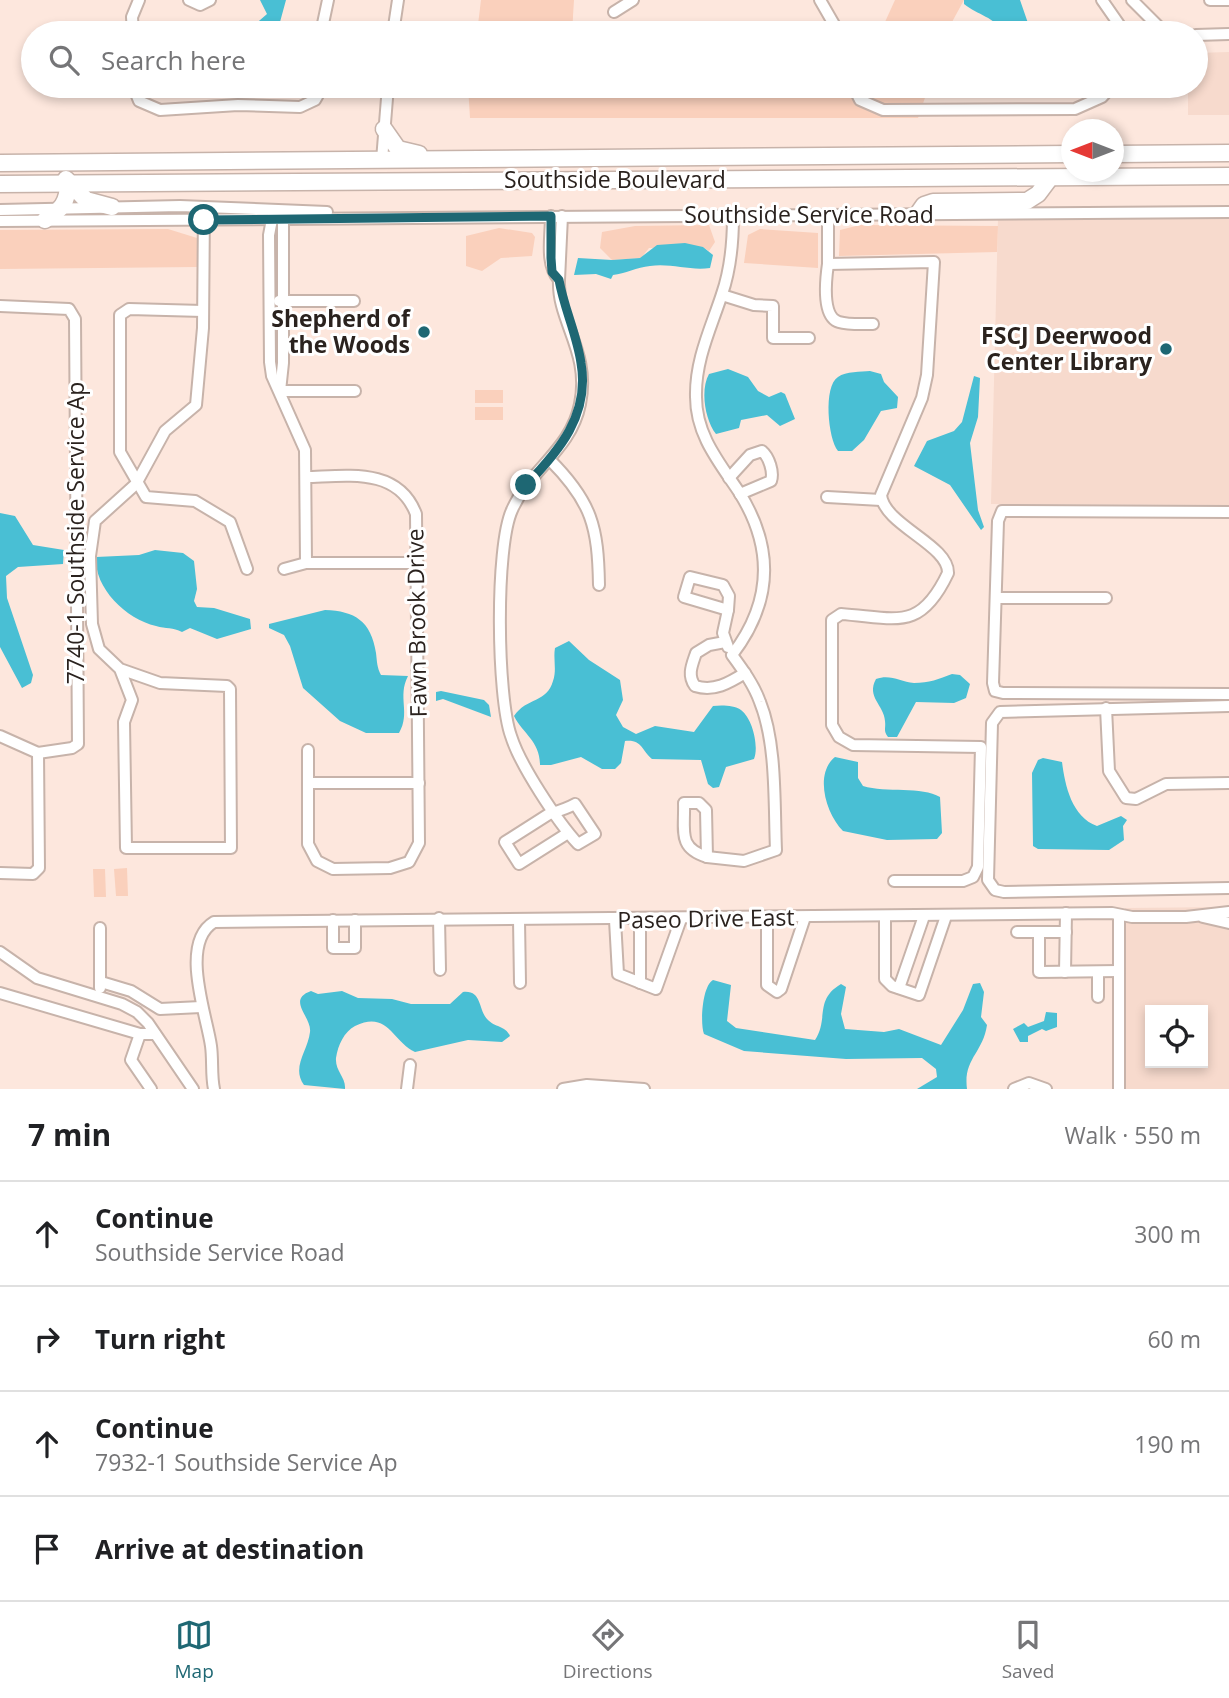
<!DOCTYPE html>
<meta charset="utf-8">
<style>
:root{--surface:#fff;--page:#f2f2f2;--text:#202124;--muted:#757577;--line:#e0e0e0;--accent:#1e6773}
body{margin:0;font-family:"Open Sans",sans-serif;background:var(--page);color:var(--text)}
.controls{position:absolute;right:21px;bottom:21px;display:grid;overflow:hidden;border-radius:0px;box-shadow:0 4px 10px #0003}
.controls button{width:63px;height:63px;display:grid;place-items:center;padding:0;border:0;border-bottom:2px solid var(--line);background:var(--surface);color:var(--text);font:35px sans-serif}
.compass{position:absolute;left:1061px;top:119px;width:63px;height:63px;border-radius:50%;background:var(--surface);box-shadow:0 4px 10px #0003;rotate:270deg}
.stop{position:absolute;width:21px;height:21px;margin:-16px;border:5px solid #1e6773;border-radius:50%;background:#fff}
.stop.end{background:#1e6773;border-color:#fff;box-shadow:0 2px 7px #0008}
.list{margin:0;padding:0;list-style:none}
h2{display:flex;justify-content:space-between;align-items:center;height:91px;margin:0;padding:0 28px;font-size:30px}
h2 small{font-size:23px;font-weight:400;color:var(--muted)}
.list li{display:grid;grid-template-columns:46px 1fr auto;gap:21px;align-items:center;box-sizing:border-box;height:105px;padding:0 28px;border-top:2px solid var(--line)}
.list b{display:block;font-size:26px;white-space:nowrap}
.list p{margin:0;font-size:23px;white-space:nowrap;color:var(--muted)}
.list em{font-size:23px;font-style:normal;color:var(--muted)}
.icon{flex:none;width:38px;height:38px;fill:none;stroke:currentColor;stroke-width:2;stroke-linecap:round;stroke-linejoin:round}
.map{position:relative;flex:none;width:1229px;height:1089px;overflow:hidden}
.search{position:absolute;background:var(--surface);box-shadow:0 4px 10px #0003;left:21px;right:21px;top:21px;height:77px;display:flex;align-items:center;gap:18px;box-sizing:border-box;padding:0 24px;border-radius:38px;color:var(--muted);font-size:26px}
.sheet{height:511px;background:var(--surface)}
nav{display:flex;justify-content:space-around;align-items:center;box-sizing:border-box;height:98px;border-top:2px solid var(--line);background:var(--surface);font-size:19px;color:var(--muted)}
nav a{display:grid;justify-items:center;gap:4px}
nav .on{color:var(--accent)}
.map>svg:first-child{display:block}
.built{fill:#f7dacd;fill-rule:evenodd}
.green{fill:#fad0bc}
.water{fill:#49bfd4}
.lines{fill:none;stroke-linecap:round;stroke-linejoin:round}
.minor-casing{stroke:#c7b3aa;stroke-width:14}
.highway-casing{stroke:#c7b3aa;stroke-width:19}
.minor{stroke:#fff;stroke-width:10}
.highway{stroke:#fff;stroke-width:16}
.route{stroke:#1e6773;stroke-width:9}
.poi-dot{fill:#1e6773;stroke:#fff;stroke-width:2.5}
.labels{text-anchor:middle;stroke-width:6;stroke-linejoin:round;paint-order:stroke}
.street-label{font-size:23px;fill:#2a221e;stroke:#fff}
.poi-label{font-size:23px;font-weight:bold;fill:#2a221e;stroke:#fff;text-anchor:end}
</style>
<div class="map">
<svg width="1229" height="1089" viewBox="0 0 1229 1089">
<rect width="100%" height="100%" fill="#fde7dd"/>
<g class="built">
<path d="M1229,52V115H1188V86H1196V53Z"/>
<path d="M1229,217V505L991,504L998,218Z"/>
<path d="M1229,907V1089H1125V908ZM1150,1010H1203V1063H1150Z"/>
</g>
<g class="green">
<path d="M481,0H574L572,33H477Z"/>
<path d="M895,0H964L946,33H880Z"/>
<path d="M468,86H929L918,118H470Z"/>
<path d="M709,225L715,242L709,251L703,247L649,248L641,258L612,260L600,248L602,232L635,226Z"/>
<path d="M860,225L998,226L997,252L839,256L840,230Z"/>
<path d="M499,228L532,233L535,237L532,256L501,258L482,271L466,266V236Z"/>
<path d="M168,229L197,238V267L0,269V230Z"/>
<path d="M760,229L818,233V268L744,263L748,235Z"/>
<rect x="475" y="390" width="28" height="13"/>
<rect x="475" y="407" width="28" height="13"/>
<path d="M127,868L128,896H116L114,869Z"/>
<path d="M93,869H105L106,897H94Z"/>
</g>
<g class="water">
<path d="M260,0H286L277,33H245L267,14Z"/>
<path d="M964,0H1020L1029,26L1027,33H1005C994,17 978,15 964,4Z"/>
<path d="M685,243L703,247L713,255L710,268C690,271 671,263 650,266C637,267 625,274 613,275L611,279L596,274L574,275L578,258L612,260L640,258L657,245Z"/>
<path d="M728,369L748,377L758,391L769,397L781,392L785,394L795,419L780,426L767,415L741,420L739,428L716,434C705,420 700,390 709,374Z"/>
<path d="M870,371L881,374L884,382L898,397L897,408L881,411L864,440L852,451H838C828,439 823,386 838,377C846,371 861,372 870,371Z"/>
<path d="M974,376L980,378L978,417L970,443L978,510L984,527L981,530L950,485L914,466L927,441L954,431L962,422Z"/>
<path d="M0,513L15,516L33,545L64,550L63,564L18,567L6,576L7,598L33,675L31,683L22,688L0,647Z"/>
<path d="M155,550L183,553L194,561L197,589L194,601L197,607L214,608L250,619L251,629L217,639L190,628L182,632C173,627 166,629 156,626C126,619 94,588 96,557L139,555Z"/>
<path d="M325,610C355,611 371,621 376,653C377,661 377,668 381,675L408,676C397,697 411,713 399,733H366L340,721L303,688L290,646L284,635L269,628V624Z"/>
<path d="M569,641L589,660L620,680L623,700L616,715L623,727L636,734L655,726L694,732L713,706C721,705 734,705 741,710C753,719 759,747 754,759L726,767L719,787L713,788L708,784L701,760L652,759C642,751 642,739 625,741L621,763L615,769H602L581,757L551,765H540C540,741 523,734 514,716C527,697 547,703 553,681C557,670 553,659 555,648Z"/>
<path d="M952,674L960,675L970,684L966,698L954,703L916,702L897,737H888C883,730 886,729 885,721C884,705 866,697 876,679C891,674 900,682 914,683C929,683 939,679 952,674Z"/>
<path d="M441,691L484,700L489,705L491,717L443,699L436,701V692Z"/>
<path d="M835,757L858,762V778L863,786C886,793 922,786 940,797L942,833L937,839L887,840L843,831C826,814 814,774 835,757Z"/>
<path d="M1043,758L1062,762C1065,786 1072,817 1097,826L1121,816L1127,820L1123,826L1124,840L1109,850L1038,849L1033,846L1032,773L1038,760Z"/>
<path d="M713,980L731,985L727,1021L736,1028L815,1040C829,1019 814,1000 841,984L846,987L841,1014L845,1029L884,1032L899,1029L941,1045L963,1010L973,984L980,983L984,992L981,1017L987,1025C983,1053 963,1059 967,1089H917L937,1077L936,1069L922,1058L846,1059L744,1051L704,1034C700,1024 702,986 713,980Z"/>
<path d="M311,991L318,994L342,991L358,998L392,999L411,1004H450L463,992C482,990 478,1009 487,1019C495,1028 505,1025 510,1036L502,1042L468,1040L415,1052C392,1041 388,1010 355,1026C344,1032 338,1045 336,1058C335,1071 346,1077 345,1089L304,1085C291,1067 308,1051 310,1032C312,1017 286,1000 311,991Z"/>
<path d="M1046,1012L1057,1013V1027L1046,1031L1042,1029L1028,1036V1042H1020L1013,1029L1024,1023L1028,1027L1044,1021Z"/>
</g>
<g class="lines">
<defs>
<g id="minor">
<path d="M189,0L200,5L210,0"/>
<path d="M820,0L839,33"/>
<path d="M1102,0L1125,33"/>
<path d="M1132,0L1165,33"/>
<path d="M1210,0H1229"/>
<path d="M614,12L633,0"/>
<path d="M133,33L132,17L139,0"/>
<path d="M321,33L328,0"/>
<path d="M393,33L398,0"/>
<path d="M1196,35L1229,34"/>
<path d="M133,86L139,101L160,110L238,105L300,107L315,100L323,86"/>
<path d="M853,86L860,100L883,110L1075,109L1102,97L1112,86"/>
<path d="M382,160L388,86"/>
<path d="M0,210L180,206L327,212"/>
<path d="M273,214L269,235L270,362L272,376L305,450L306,563"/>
<path d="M828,215V264L934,262L927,375L922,398L881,495C884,525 949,545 948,573C920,632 897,618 841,614L832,620V725L839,737L853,745L981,747L978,867L973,877L963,881H894"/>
<path d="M551,216C551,237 545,264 559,280"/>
<path d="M562,216C561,237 560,259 559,280C557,321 591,352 580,404C571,450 529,470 512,510C495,547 497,697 511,736C520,765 557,821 578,844L595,834L575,804C566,809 559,811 549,814L505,842L519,864L568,833"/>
<path d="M0,221L1229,212"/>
<path d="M828,264C826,278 821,317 839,322C849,325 863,324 873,324"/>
<path d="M722,295L754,305L773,306V338H809"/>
<path d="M279,301H354"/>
<path d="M0,306L69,309L75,319L78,744L72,748L38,753L0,736"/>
<path d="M203,311L129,309L120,315V452L146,497L195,501L230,522L247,569"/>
<path d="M280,391L283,363V212"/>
<path d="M280,391H355"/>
<path d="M550,460C592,502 598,527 599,585"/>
<path d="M306,477C348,476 398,467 416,514L419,843L409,862L390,868L333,869L317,861L308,844V750"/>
<path d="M729,478L750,455L762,451C769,457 774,472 771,481L740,494"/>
<path d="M827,497L881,500"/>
<path d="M1229,512L1002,511L998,521L993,683L995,691L1003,693L1229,694"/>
<path d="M284,569L306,563H418"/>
<path d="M690,577L723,585L729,596L728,610L684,597Z"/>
<path d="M996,598H1106"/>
<path d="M725,642L709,645L696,653C692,665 687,675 695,686C714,692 729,683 745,673"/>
<path d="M728,647L723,633L728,610"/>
<path d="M120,669L132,700L124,722L126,848H231L230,689L227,686L160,683L120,669L99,649L92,624L90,556L95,521L136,484L165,431L196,405L203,328L204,209"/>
<path d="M1229,706L1000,712L992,723L988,880L995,890L1004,892L1229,888"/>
<path d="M1106,708L1109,771L1126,798L1136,799L1166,784L1229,783"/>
<path d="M308,783H419"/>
<path d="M684,803H699L706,810L707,857C677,848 685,830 684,803Z"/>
<path d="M707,857L744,861L776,850C774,805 777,744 760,702C754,685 743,670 732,655C772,603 775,549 739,492C719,462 696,435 696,397C695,360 711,328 722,294C731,268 733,243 733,216"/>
<path d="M0,873L33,874L39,868L38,753"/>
<path d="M1119,915V1089"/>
<path d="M885,916V979L892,986L919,995L946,916"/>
<path d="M1203,917L1229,923"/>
<path d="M439,918L440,970"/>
<path d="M767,918V985L777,992L781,989L805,917"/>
<path d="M333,920V948H355V920"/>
<path d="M519,920L520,983"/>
<path d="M615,920L618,974L656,989L681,919"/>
<path d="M1017,932H1066"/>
<path d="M1039,932V972L1119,971"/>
<path d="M0,952L37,978L122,1004L137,1012L148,1023L193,1089"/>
<path d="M1065,972L1066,913"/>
<path d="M101,982L131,991L160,1009L201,1007"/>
<path d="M640,983V920"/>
<path d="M100,988V928"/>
<path d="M899,988L924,916"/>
<path d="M0,993L140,1034H155"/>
<path d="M1098,997V972"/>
<path d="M140,1034L131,1060L151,1089"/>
<path d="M214,1089C211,1075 213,1060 211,1046C207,1016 179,943 214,922L1112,913L1132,917H1186L1229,912"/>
<path d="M407,1089L410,1065"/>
<path d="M563,1089L587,1085L644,1089"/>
<path d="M1014,1089L1029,1083L1046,1089"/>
</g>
<g id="highway">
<path d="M384,129L398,149L419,154"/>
<path d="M1114,154L1229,153"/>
<path d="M0,163L1072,154"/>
<path d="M66,179L86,200L112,207"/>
<path d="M0,184L1229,176"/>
<path d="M917,215L924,205L933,202L1027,201L1038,194L1050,178"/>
<path d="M45,220C61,210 68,203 68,183"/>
</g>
</defs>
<use href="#minor" class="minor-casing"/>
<use href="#highway" class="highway-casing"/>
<use href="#minor" class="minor"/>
<use href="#highway" class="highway"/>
</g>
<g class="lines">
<path class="route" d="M204,220L551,216V258L552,272L559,280C564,308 577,335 581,363C590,415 559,451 526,485"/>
</g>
<g class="poi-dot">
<circle cx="424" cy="332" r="7"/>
<circle cx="1166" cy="349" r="7"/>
</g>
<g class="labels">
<g class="street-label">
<text x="615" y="188">Southside Boulevard</text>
<text x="809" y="223">Southside Service Road</text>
<text transform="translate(76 533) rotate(-90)" y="8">7740-1 Southside Service Ap</text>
<text transform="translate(417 623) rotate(-91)" y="8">Fawn Brook Drive</text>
<text transform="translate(706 919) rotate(-1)" y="8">Paseo Drive East</text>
</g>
<g class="poi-label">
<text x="410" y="327">Shepherd of<tspan x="410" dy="26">the Woods</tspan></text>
<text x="1152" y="344">FSCJ Deerwood<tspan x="1152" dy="26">Center Library</tspan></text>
</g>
</g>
</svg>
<div class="controls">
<button><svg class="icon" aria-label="locate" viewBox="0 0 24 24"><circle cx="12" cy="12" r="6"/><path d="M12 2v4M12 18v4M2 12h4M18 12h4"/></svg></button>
</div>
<svg class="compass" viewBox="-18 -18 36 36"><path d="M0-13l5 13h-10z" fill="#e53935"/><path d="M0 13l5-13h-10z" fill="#757577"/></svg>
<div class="stop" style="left:204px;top:220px"></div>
<div class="stop end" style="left:526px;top:485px"></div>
<div class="search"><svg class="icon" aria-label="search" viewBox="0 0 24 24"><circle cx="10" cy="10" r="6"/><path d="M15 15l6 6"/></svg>Search here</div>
</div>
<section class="sheet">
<h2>7 min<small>Walk · 550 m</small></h2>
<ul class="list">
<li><svg class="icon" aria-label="ahead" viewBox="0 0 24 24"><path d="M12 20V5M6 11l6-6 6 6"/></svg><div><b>Continue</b><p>Southside Service Road</p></div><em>300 m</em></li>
<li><svg class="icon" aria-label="right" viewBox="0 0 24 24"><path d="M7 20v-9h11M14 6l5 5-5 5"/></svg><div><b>Turn right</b></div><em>60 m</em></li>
<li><svg class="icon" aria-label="ahead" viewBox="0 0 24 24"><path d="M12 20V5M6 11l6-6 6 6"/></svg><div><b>Continue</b><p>7932-1 Southside Service Ap</p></div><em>190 m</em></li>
<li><svg class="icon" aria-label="arrive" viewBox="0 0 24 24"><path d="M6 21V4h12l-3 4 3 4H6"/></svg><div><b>Arrive at destination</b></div></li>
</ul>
</section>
<nav>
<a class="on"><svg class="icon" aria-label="map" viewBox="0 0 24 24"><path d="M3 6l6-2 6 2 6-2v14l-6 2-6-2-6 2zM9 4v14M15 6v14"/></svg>Map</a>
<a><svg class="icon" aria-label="directions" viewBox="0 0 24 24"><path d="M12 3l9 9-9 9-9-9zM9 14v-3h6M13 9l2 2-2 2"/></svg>Directions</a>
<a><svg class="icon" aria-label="saved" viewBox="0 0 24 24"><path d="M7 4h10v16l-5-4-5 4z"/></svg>Saved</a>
</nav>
